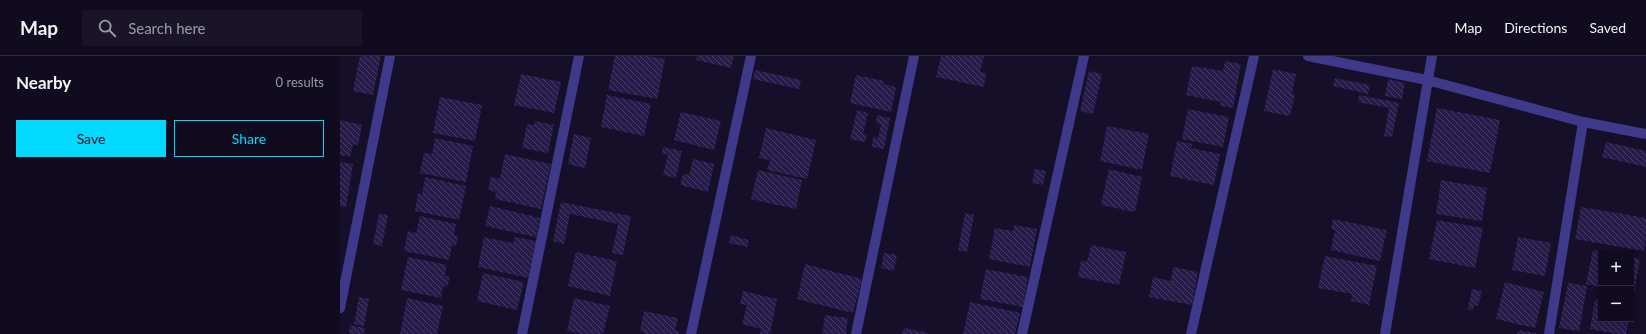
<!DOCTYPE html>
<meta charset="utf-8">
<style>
:root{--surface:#100b1f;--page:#191428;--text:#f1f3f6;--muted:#9c9ba4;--line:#302b3d;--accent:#03d8ff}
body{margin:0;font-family:Lato,sans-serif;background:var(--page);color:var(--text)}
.controls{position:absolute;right:12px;bottom:12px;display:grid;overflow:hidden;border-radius:0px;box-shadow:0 2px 10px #0003}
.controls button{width:36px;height:36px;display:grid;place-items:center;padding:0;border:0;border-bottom:1px solid var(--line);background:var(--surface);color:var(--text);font:20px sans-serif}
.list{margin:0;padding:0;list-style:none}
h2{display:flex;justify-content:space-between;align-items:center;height:52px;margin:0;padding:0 16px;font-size:17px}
h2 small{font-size:13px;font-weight:400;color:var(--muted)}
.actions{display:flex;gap:8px;padding:12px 16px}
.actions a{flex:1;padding:9px 0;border:1px solid var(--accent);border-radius:0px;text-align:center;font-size:14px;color:var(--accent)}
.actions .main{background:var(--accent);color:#111}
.icon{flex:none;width:22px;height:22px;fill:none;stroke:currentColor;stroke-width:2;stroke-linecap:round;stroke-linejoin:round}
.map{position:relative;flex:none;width:1306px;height:278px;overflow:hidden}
header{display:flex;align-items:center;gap:24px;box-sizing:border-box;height:56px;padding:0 20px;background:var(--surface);border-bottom:1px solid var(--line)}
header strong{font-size:19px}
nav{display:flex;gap:22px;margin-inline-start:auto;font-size:14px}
.search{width:280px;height:36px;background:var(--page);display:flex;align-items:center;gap:10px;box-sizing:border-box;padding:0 14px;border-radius:0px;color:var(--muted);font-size:15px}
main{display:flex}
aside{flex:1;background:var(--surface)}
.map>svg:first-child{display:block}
.building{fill:url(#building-back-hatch)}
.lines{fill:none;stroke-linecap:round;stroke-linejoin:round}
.street{stroke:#403989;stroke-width:10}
</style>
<header>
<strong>Map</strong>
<div class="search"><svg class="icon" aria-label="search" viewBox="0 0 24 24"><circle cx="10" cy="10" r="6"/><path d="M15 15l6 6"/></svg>Search here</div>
<nav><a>Map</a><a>Directions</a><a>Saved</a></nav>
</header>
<main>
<aside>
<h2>Nearby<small>0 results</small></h2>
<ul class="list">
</ul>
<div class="actions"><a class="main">Save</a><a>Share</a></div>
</aside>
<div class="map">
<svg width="1306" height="278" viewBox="0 0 1306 278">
<defs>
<pattern id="building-back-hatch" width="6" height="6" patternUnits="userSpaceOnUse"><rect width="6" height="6" fill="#271b4a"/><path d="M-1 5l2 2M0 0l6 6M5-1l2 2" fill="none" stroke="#463b65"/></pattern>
</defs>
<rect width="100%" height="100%" fill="#150f29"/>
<g class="building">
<path d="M20,0H41L33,39L13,35Z"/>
<path d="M275,0H308L325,3L317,43L268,34Z"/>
<path d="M357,0H394L391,12L356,4Z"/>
<path d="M601,0H644L640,16L646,17L644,31L596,21Z"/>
<path d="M885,5L901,8L893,52L880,50L881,46L846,39L852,10L883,15Z"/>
<path d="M933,13L956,18L952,38H955L950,60L924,55Z"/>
<path d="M415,14L461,24L459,33L413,23Z"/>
<path d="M749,15L762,18L753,58L740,55Z"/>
<path d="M181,18L221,26L214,57L174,49Z"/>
<path d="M516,19L544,25L543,28L556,31L551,56L510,47Z"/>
<path d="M995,22L1030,29L1028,38L993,30Z"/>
<path d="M1048,23L1065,27L1062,43L1045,40Z"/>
<path d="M267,39L311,48L304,80L261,71Z"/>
<path d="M1019,39L1059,47L1052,81L1044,80L1049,52L1018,46Z"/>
<path d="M100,41L142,49L135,85L93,77Z"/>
<path d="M1097,52L1160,64L1150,117L1087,105Z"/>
<path d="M848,53L889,61L883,91L842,83Z"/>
<path d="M517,54L528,57L523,78L527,79L525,86L510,83Z"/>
<path d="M341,56L381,65L374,94L334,84Z"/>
<path d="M537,59L550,62L544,93L532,91L533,81L538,82L541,68L536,67Z"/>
<path d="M0,64L22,69L18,89L13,88L10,101L0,99Z"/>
<path d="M195,65L214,69L208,97L182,92L187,68L194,69Z"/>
<path d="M767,70L809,78L802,114L760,105Z"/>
<path d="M426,72L476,84L467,123L427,114L430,104L419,102Z"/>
<path d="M234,78L251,82L245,112L228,108Z"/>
<path d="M95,82L133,90L126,126L80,117L84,97L92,98Z"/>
<path d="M837,85L852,88L851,92L880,98L874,129L830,120Z"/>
<path d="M1266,86L1306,95V111L1262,101Z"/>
<path d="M323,91L342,95L336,122L323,119L328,99L322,97Z"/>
<path d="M165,98L211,108L201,153L155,143L156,136L148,134L151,121L160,123Z"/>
<path d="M353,103L374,108L368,136L340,129L343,118L349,119Z"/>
<path d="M0,106L13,108L6,151L0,150Z"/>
<path d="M695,113L706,115L703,129L692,127Z"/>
<path d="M769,113L802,121L795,156L761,149Z"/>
<path d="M418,114L462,124L456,153L411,143Z"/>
<path d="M85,121L126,130L119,164L75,155L78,137L82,138Z"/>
<path d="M1101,124L1147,132L1142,165L1096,158Z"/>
<path d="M221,146L291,160L283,199L272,197L278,168L230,158L224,188L213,185Z"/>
<path d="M150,150L200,162L196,181L145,170Z"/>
<path d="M1241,151L1306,162V182L1304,195L1235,183Z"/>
<path d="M39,157L48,159L42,190L33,188Z"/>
<path d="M625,157L634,159L627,196L618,194Z"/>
<path d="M80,160L116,168L114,179L118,180L116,190L112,189L109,204L64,195L68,175L76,177Z"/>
<path d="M993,163L1047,174L1040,205L991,194L995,174L991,173Z"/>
<path d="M1097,164L1143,172L1135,212L1089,203Z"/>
<path d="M674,169L697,173L690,211L649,203L655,172L673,175Z"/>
<path d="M391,179L409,184L407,191L389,187Z"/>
<path d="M144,181L173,187L175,181L196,185L188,222L138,211Z"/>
<path d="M1178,181L1211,187L1205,220L1172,214Z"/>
<path d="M751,189L786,196L779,229L738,221L741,204L747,206Z"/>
<path d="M1253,194L1265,196L1261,197V231L1246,228Z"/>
<path d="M236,196L277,205L270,240L228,230Z"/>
<path d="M544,197L557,199L554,215L541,212Z"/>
<path d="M985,200L1037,210L1029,249L1011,245L1012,238L978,232Z"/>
<path d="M68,201L107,209L105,220L110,221L107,231L103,230L101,242L61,234Z"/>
<path d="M1291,201L1300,203L1294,237L1291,236Z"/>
<path d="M465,208L522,223L513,257L457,243Z"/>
<path d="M833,211L858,216L852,249L809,241L813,221L831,225Z"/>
<path d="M646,213L688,221L683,251L640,243Z"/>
<path d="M143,217L184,226L177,254L137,245Z"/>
<path d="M1165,226L1204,236L1195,272L1156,263Z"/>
<path d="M1228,227L1247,230L1239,275L1219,272Z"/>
<path d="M1132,233L1142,235L1138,250L1134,249L1133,254L1128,253Z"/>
<path d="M403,235L437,243L430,278H420L421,273L402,268L407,249L400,248Z"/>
<path d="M19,241L29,243L24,270L14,268Z"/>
<path d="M67,242L103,250L97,278H60Z"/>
<path d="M234,242L270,250L263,278H242L227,275Z"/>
<path d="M1255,243L1261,244V263H1289L1286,278H1277L1250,273Z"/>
<path d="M630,246L680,257L675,278H623Z"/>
<path d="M304,255L338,262L335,275H339V278H304V276L300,275Z"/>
<path d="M485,259L508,262L506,278H482Z"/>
<path d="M10,269L25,272L24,278H9Z"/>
<path d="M564,272L588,277V278H562Z"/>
<path d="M1178,274L1196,277V278H1177Z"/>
</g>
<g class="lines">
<g class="street">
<path d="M968,0L1087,24L1243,66L1306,78"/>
<path d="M0,252L50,0"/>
<path d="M182,278L239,0"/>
<path d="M351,278L411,0"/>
<path d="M516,278L574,0"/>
<path d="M682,278L744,0"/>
<path d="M851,278L914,0"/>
<path d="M1045,278L1092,0"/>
<path d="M1209,278L1243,66"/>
</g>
</g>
</svg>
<div class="controls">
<button>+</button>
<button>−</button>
</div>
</div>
</main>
